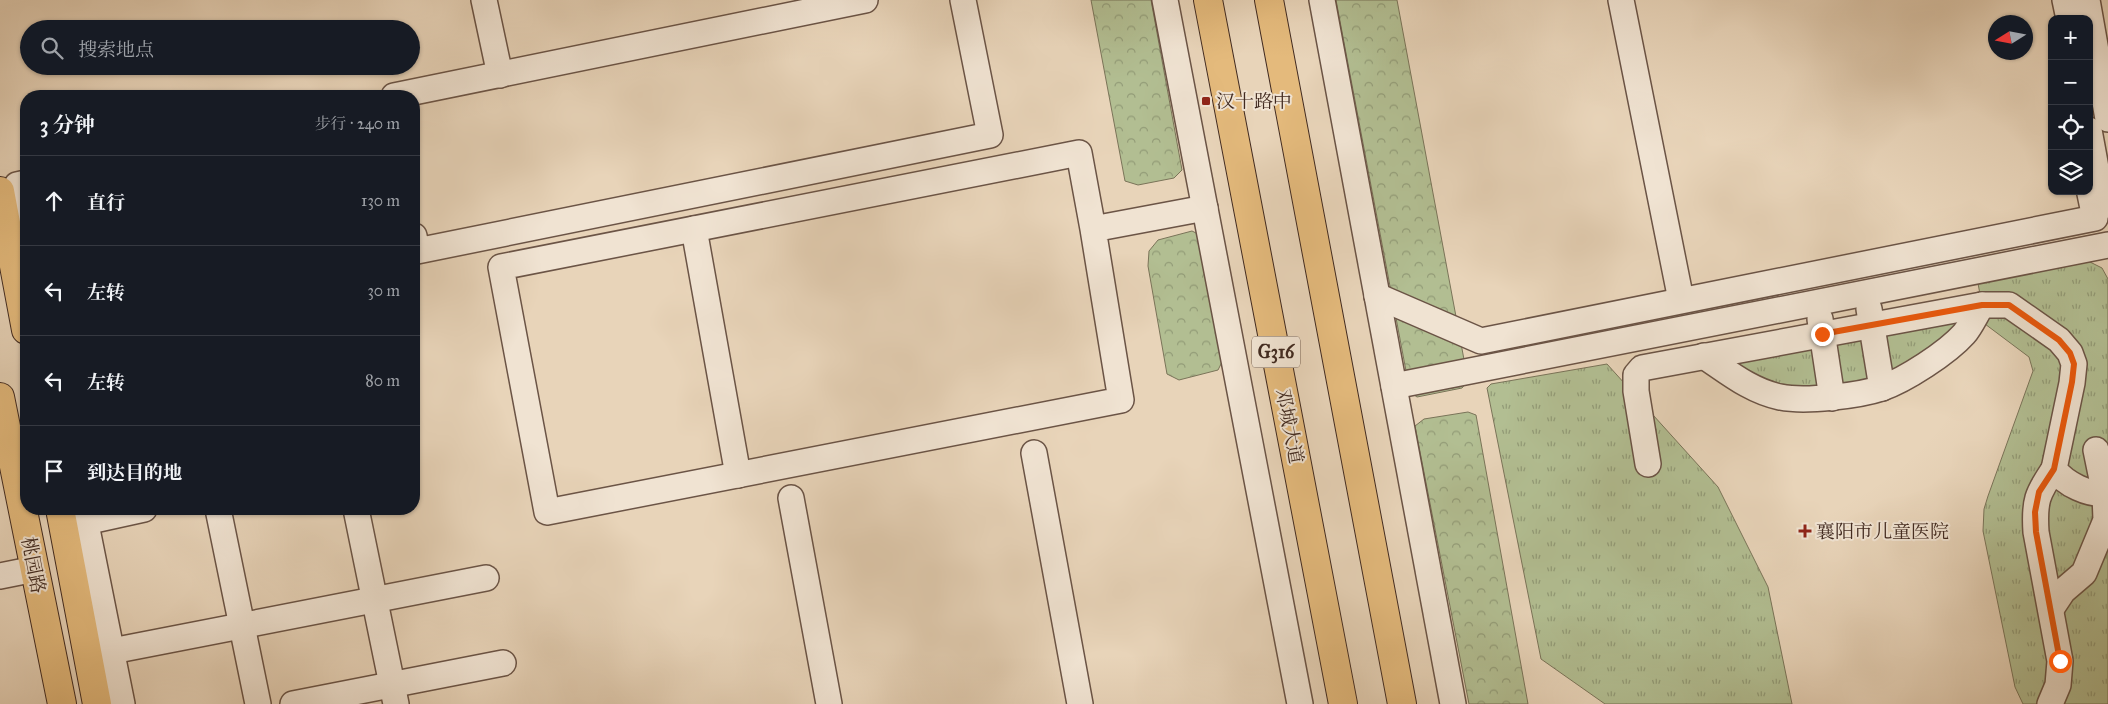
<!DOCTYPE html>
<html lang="zh">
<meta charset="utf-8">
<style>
:root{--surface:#171b24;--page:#242831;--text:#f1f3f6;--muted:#9ea1a6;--line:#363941}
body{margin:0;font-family:"IM FELL Great Primer","Noto Serif SC",serif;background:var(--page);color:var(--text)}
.controls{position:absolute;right:15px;top:15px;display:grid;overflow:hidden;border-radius:10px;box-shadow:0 1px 4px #0004}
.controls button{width:45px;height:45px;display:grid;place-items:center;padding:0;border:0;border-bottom:1px solid var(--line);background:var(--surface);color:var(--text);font:25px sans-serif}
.compass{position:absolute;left:1988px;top:15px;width:45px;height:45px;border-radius:50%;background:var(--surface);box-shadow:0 1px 4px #0004;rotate:259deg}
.stop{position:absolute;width:15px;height:15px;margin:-11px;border:4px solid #ea580c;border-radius:50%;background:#fff}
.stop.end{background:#ea580c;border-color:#fff;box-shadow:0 1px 5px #0008}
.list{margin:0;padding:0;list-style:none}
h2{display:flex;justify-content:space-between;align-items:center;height:65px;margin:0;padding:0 20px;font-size:21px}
h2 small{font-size:16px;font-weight:400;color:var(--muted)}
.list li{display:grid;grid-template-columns:32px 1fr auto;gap:15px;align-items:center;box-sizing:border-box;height:90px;padding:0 20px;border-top:1px solid var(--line)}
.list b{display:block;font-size:19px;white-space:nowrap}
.list em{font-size:16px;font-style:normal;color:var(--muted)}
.icon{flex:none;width:28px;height:28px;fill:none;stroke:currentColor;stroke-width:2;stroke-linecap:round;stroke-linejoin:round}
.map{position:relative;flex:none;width:2108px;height:704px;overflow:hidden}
.search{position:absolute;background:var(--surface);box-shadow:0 1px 4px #0004;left:20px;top:20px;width:400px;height:55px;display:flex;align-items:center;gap:12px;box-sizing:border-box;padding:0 18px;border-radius:28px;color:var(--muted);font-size:19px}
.panel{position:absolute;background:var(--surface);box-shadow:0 1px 4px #0004;left:20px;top:90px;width:400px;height:425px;border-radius:20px}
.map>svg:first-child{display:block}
.grass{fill:url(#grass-tufts);stroke:#7a7459}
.forest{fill:url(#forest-crowns);stroke:#7a7459}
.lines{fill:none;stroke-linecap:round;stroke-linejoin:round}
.minor-casing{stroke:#6b5446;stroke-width:28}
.major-casing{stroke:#412a20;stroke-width:30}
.highway-casing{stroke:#412a20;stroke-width:30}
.minor{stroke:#f0e3d2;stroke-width:25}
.major{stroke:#e4ba7c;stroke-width:28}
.highway{stroke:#e4ba7c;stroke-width:28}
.route{stroke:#ea580c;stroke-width:6}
.poi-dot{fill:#8f2418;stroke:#f0e3d2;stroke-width:2}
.labels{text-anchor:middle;stroke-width:4;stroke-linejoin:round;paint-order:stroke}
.shield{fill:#f0e3d2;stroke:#766255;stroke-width:1}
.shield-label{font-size:18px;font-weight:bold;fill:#412a20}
.poi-label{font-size:19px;fill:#412a20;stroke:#f0e3d2;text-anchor:start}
.street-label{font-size:19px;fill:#412a20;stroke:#f0e3d2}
</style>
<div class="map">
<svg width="2108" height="704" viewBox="0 0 2108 704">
<defs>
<pattern id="grass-tufts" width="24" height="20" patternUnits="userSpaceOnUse" patternTransform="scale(1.25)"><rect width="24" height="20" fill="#b2be92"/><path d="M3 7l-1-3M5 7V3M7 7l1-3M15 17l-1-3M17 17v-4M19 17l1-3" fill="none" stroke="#929b77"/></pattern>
<pattern id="forest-crowns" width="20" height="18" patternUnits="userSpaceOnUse" patternTransform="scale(1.25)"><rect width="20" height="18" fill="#b2be92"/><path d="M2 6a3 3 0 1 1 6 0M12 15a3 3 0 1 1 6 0" fill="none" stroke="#929b77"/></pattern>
</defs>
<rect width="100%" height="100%" fill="#e8d4b9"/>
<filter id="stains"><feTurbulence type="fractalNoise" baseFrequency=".004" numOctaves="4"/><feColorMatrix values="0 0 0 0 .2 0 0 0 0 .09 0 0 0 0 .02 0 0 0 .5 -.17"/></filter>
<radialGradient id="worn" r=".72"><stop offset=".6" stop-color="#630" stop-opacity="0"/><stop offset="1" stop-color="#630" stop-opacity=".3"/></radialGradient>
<g class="grass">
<path d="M2082,258L2102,268L2108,279V704H2023L2015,687L1983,531L1984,509L1988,496L2033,371L2029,357L1985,324L1944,354L1816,399L1704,356L1982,305L1977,278Z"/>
<path d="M1607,364L1718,487L1768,587L1792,704H1605L1541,659L1487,388L1491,384Z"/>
</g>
<g class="forest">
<path d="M1091,0H1151L1182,170L1174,178L1138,185L1125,181Z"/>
<path d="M1336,0H1397L1468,381L1462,388L1417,397L1410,392Z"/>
<path d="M1192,231L1202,236L1223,360L1218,370L1179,380L1167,374L1148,266L1149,251L1158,240Z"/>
<path d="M1468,412L1476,415L1528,704H1469L1415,426L1424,419Z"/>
</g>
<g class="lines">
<defs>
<g id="minor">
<path d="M484,0L500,75"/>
<path d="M1165,0L1300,704"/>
<path d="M1322,0L1453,704"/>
<path d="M1621,0L1681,300"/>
<path d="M2065,0L2069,19"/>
<path d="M2087,0L2108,119"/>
<path d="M394,96L865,0"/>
<path d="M2089,130L2103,206"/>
<path d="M26,183L17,185L26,231"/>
<path d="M694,229L738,475"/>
<path d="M1093,229L1121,400L547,512L501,267L1079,153L1093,229L1205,208"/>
<path d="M414,236L417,251L990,135L963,0"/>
<path d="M1377,296L1481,341L2095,218L2089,189"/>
<path d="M1869,309L1882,388"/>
<path d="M1820,319L1832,398"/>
<path d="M1704,356C1728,372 1751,391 1780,397C1805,402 1858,396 1882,388C1905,380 1947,353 1964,334C1971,326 1976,314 1982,305"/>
<path d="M1394,386L2108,245"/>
<path d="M1034,453L1080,704"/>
<path d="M1648,464L1636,391V375L1642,368L1982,305H2009L2059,340L2070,353L2074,364L2072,383L2054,469C2065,484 2089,496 2108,493"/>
<path d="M791,498L829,704"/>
<path d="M83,509L122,704"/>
<path d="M218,509L258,704"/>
<path d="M356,509L396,704"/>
<path d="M85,522L144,509"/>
<path d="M0,576L35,569"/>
<path d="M2051,609L2063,591L2084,573L2106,520L2105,494L2096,450"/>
<path d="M112,651L486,578"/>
<path d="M293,704L503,663"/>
<path d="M2050,704L2058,685L2060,661L2036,532C2034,501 2037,494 2054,469"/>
</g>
<g id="major">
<path d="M0,191L26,330"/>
<path d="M0,397L62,704"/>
<path d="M60,509L97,704"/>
</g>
<g id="highway">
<path d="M1208,0L1343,704"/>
<path d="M1269,0L1402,704"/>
</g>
</defs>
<use href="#minor" class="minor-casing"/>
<use href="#major" class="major-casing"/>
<use href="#highway" class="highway-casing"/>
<use href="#minor" class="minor"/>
<use href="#major" class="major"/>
<use href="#highway" class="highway"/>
</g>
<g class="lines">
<path class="route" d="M1822,334L1982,305H2009L2059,340L2070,353L2074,364L2072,382L2054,469L2039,492L2035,512L2036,532L2060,661"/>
</g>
<g class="poi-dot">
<rect x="1201" y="96" width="10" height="10" rx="2.5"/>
<path d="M1802.5 523.5h5v5h5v5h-5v5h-5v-5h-5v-5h5z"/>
</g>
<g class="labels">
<rect class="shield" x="1252" y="336.5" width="48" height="31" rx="4"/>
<g class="shield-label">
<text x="1276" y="358">G316</text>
</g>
<g class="poi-label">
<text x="1216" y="108">汉十路中</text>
<text x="1816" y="538">襄阳市儿童医院</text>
</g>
<g class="street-label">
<text transform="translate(1290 426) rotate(79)" y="7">邓城大道</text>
<text transform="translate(34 565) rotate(79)" y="7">桃园路</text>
</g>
</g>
<rect width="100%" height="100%" filter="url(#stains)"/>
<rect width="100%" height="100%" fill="url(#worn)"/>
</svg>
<div class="controls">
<button>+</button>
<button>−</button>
<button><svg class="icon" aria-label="locate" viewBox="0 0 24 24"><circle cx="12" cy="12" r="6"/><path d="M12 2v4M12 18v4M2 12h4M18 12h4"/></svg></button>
<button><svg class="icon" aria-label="layers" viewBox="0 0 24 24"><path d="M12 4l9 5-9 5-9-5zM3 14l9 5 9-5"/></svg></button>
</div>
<svg class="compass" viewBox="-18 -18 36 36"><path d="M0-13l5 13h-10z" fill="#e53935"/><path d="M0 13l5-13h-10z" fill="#9ea1a6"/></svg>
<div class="stop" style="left:2060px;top:661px"></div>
<div class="stop end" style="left:1822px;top:334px"></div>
<div class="search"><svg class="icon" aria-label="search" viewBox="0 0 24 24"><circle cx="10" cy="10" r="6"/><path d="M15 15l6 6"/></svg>搜索地点</div>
<section class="panel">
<h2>3 分钟<small>步行 · 240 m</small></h2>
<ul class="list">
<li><svg class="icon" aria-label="ahead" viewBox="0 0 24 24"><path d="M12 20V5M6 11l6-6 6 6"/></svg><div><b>直行</b></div><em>130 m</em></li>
<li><svg class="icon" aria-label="left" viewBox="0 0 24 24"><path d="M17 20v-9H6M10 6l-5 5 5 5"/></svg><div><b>左转</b></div><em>30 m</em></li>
<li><svg class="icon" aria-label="left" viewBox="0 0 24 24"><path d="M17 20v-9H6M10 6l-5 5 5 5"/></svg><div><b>左转</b></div><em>80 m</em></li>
<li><svg class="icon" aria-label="arrive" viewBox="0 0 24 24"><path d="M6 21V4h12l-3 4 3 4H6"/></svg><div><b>到达目的地</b></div></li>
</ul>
</section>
</div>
